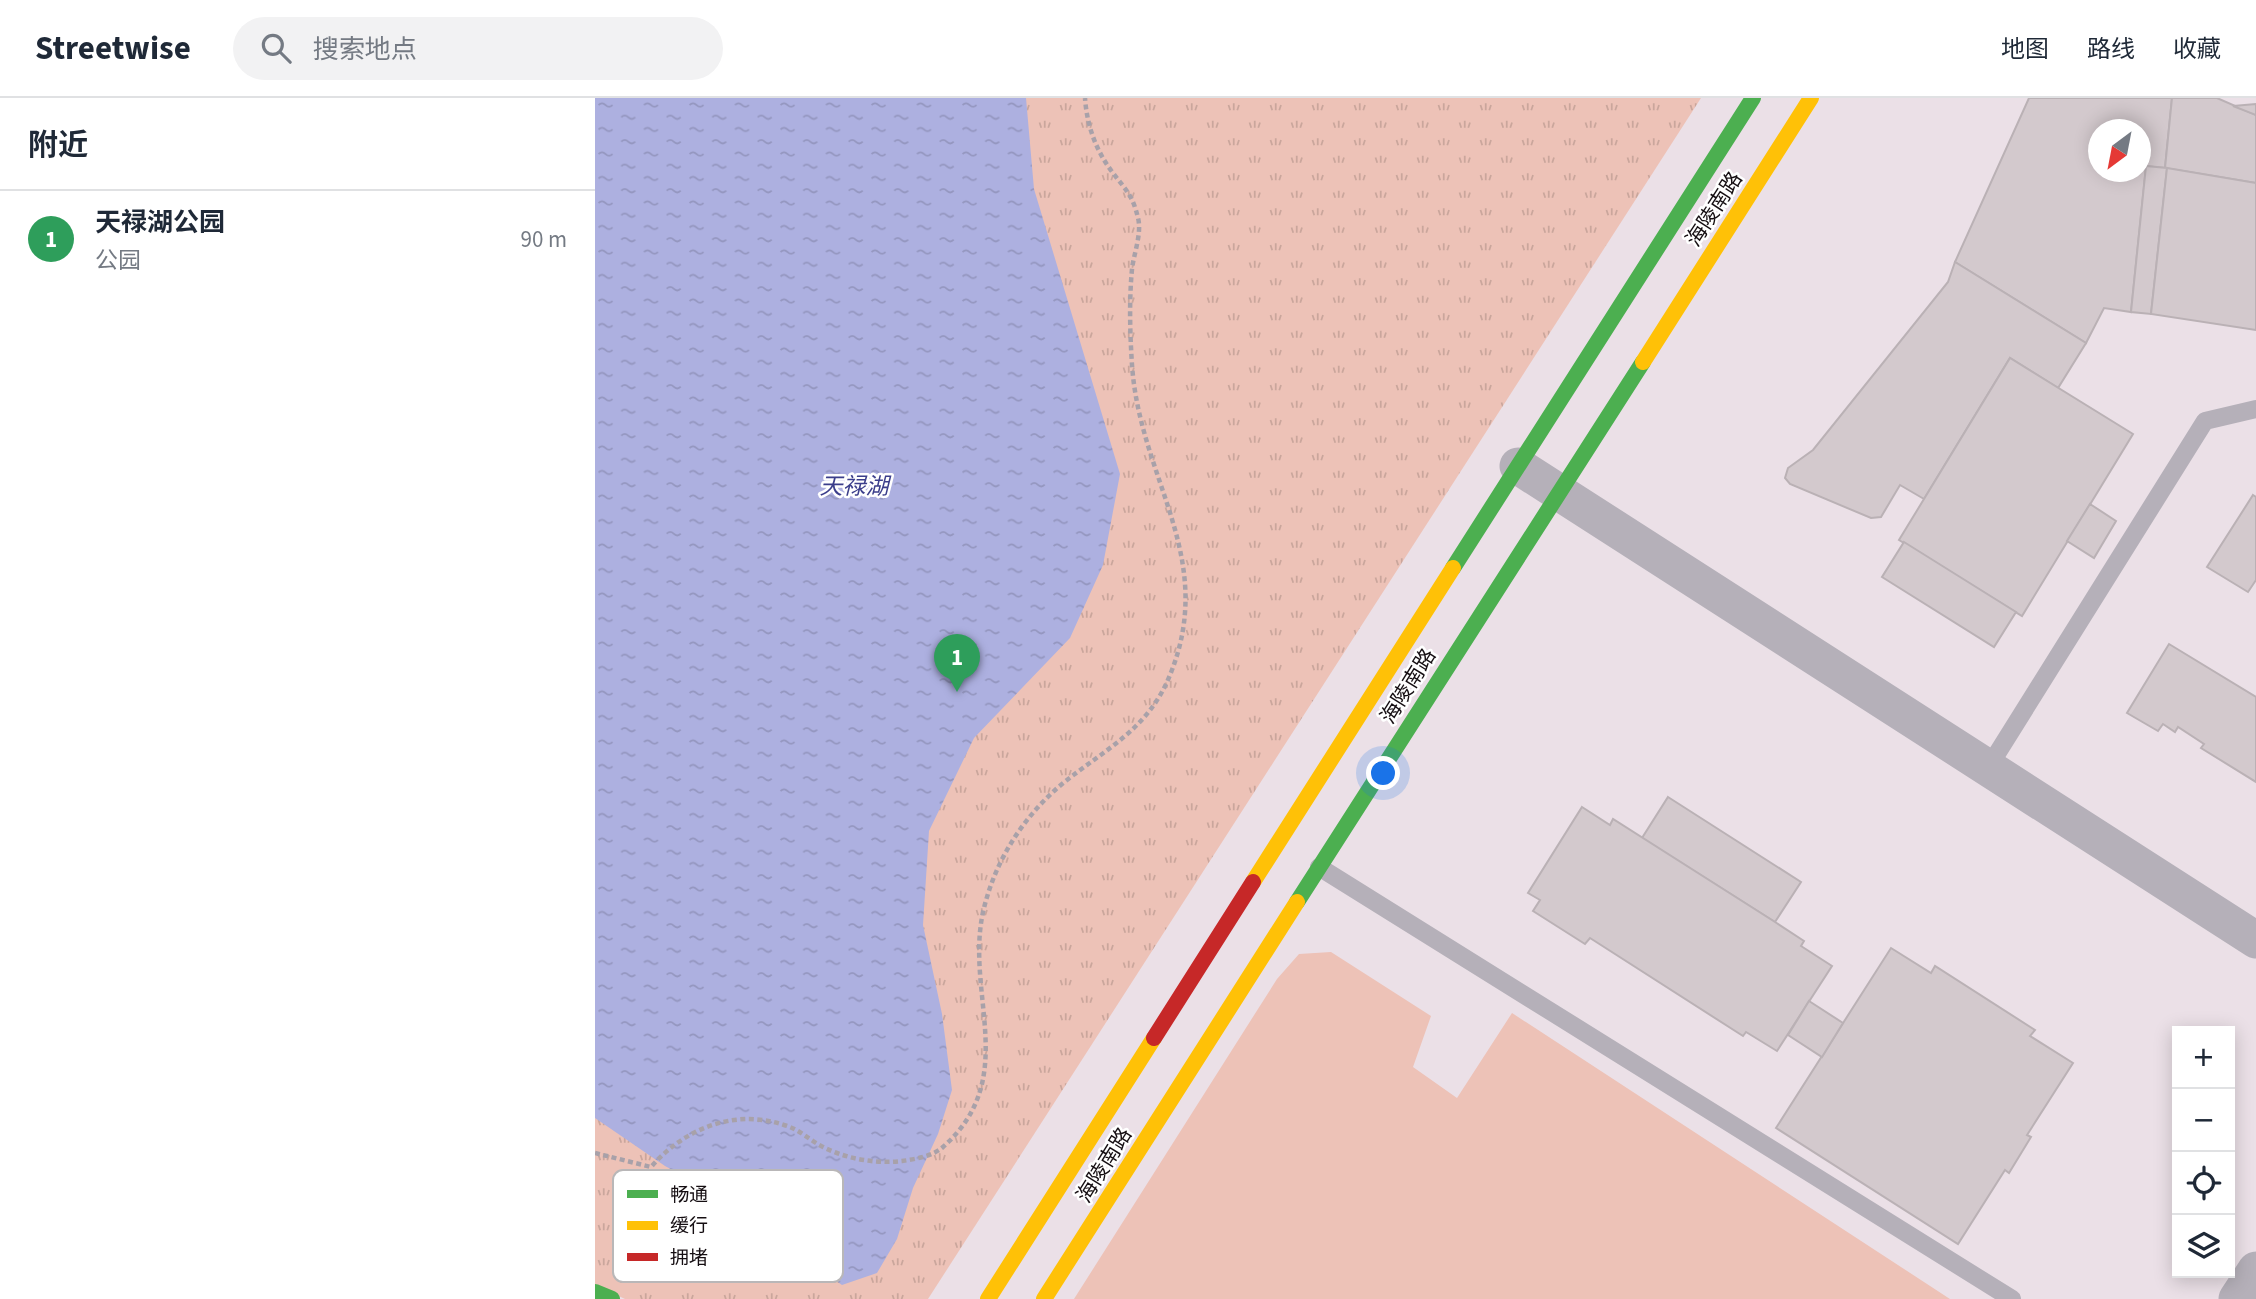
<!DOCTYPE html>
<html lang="zh">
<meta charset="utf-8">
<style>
:root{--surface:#fff;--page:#f2f2f3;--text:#1f2937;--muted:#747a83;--line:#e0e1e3;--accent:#0b8043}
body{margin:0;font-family:"Source Sans 3","Noto Sans SC",sans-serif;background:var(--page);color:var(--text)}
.controls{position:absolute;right:21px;bottom:21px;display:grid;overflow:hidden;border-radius:0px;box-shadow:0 4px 18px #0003}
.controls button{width:63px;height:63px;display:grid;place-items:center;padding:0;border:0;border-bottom:2px solid var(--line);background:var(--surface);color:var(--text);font:35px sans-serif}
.compass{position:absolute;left:1493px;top:21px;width:63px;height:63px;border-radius:50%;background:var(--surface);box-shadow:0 4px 18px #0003;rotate:212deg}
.you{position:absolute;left:789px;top:676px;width:24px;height:24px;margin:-18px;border:5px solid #fff;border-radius:50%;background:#1a73e8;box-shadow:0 0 0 10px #1a73e833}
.badge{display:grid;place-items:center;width:46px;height:46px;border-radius:50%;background:var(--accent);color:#fff;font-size:23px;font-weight:700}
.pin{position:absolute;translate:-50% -58px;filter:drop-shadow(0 2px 4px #0008)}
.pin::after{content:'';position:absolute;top:37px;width:24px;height:21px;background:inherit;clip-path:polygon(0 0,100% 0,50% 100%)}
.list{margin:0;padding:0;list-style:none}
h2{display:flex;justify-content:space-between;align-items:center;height:91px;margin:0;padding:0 28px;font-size:30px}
h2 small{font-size:23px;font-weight:400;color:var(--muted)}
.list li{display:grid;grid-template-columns:46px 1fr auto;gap:21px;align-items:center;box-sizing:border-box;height:98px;padding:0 28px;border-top:2px solid var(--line)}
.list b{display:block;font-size:26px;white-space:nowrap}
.list p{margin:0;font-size:23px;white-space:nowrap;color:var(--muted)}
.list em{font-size:23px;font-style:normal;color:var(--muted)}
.icon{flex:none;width:38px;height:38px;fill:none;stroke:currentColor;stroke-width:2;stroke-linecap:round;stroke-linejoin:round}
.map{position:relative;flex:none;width:1661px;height:1201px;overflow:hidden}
header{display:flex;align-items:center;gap:42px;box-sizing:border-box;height:98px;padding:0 35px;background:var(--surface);border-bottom:2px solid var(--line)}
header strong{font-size:33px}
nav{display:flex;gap:38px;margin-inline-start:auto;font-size:24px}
.search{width:490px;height:63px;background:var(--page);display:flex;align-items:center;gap:18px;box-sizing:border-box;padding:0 24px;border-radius:38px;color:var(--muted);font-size:26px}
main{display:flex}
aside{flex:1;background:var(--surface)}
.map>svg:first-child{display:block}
.grass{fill:#edc2b7}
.park{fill:url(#park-tufts)}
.water{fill:url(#water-ripples)}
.building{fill:#d3c9cd;stroke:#bab1b5;stroke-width:2;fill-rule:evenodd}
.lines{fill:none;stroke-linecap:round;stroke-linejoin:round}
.path{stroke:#a8a1a9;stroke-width:4.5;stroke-dasharray:5 3.5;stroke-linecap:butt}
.lane{stroke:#b5b0b9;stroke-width:18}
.street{stroke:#b5b0b9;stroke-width:37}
.fast{stroke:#4caf50;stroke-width:16}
.slow{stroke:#ffc107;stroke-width:16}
.jam{stroke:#c62828;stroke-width:16}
.labels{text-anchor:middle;stroke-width:5;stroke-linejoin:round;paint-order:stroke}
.street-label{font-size:21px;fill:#150e12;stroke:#fff}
.water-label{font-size:23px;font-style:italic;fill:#3b3e8b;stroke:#fff}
.key{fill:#fff;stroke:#b9b7b8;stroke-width:2}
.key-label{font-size:19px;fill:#150e12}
</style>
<header>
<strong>Streetwise</strong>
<div class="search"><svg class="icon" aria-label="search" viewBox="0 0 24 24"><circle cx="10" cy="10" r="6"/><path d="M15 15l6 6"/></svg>搜索地点</div>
<nav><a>地图</a><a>路线</a><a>收藏</a></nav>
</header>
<main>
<aside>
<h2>附近<small></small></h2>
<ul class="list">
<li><span class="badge" style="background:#2e9e5b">1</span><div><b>天禄湖公园</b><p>公园</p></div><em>90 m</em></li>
</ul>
</aside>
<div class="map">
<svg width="1661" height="1201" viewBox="0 0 1661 1201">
<defs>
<pattern id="park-tufts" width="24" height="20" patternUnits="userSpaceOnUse" patternTransform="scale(1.75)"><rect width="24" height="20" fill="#edc2b7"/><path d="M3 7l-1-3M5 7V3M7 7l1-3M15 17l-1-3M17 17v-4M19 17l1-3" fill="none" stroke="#caa69c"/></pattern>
<pattern id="water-ripples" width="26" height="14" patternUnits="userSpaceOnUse" patternTransform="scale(1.75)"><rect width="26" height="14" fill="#adb0e0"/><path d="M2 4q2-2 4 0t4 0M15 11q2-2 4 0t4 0" fill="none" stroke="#9496bf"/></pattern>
</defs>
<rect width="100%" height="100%" fill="#ebe0e7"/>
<path class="grass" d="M736,854L836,918L818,969L862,1000L917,915L1355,1201H479L682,881L704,856Z"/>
<path class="park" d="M0,0H1106L333,1201H30L0,1187Z"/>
<path class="water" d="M0,0H431L439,91L525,376L508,467L475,540L379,640L334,733L328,827L347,916L357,992L343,1036L318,1090L302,1141L282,1175L247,1187L208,1160L157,1115L70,1068L0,1020Z"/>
<g class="building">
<path d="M1434,0H1577L1570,70L1551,68L1536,214L1509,210L1491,245L1360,164ZM1504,32H1546V74H1504Z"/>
<path d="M1577,0H1622L1661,17V85L1570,70Z"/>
<path d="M1661,6V17L1638,8Z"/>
<path d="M1551,68L1572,70L1556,216L1536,214Z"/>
<path d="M1572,70L1661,85V232L1556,216Z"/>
<path d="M1360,164L1491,245L1463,290L1415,260L1329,401L1305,387L1286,419L1276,420L1195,386L1190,380L1193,370L1218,352L1353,184Z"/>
<path d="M1415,260L1538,336L1427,518L1304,442Z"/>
<path d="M1658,397L1661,399V482L1653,494L1612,469Z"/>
<path d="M1495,406L1521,423L1499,460L1472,443Z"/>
<path d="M1309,444L1421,514L1399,549L1287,479Z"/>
<path d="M1574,546L1661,599V684L1606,650L1609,646L1583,629L1580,634L1568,626L1563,633L1532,615Z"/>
<path d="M1073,699L1206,784L1180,824L1047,740Z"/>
<path d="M987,709L1015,727L1018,721L1180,824L1209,843L1206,848L1237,868L1182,953L1151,934L1148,938L995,840L990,846L938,813L945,802L933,795Z"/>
<path d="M1296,850L1336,875L1340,868L1440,932L1435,938L1478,965L1432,1037L1436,1039L1414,1075L1410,1072L1363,1146L1181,1030Z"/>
<path d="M1214,903L1248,925L1227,959L1193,937Z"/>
</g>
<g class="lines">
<path class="path" d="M0,1055L56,1069C89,1031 139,1010 189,1027C204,1031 214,1042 228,1049C252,1061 280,1066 307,1063C321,1061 338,1058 348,1049C427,979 368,894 389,810C401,761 429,718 467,686C510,651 553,632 575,577C623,459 545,383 537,267C535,236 534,203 537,171C539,155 547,135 543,120C538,98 531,92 518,75C501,53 492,28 490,0"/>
<g class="lane">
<path d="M1393,670L1610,323L1661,311"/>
<path d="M724,769L1417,1201"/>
</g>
<g class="street">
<path d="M923,368L1661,842"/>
<path d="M1642,1201L1661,1172"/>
</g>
<g class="fast">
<path d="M858,470L1158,0"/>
<path d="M702,804L1048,264"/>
<path d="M0,1194L17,1201"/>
</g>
<g class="slow">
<path d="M1048,264L1216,0"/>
<path d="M658,784L858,470"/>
<path d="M393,1201L559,940"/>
<path d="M449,1201L702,804"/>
</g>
<path class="jam" d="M559,940L658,784"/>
</g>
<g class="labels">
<g class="street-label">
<text transform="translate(1119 111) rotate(-57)" y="7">海陵南路</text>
<text transform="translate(813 588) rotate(-58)" y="7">海陵南路</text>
<text transform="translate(509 1067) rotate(-58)" y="7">海陵南路</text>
</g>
<g class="water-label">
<text x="259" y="396">天禄湖</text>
</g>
</g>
<rect x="18" y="1072" width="230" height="112" rx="10" class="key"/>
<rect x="32" y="1092" width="31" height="8" fill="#4caf50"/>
<rect x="32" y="1123" width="31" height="9" fill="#ffc107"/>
<rect x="32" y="1155" width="31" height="8" fill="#c62828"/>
<g class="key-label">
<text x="75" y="1103">畅通</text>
<text x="75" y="1134">缓行</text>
<text x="75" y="1166">拥堵</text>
</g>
</svg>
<div class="controls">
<button>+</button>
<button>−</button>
<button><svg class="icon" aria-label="locate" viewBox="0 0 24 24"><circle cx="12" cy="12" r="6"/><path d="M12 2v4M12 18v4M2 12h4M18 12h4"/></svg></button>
<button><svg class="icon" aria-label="layers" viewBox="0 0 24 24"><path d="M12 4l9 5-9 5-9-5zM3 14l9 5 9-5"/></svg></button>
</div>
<svg class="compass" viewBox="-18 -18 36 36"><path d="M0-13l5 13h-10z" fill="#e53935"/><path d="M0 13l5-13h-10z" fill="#747a83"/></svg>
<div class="you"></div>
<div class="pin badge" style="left:362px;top:594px;background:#2e9e5b">1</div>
</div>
</main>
